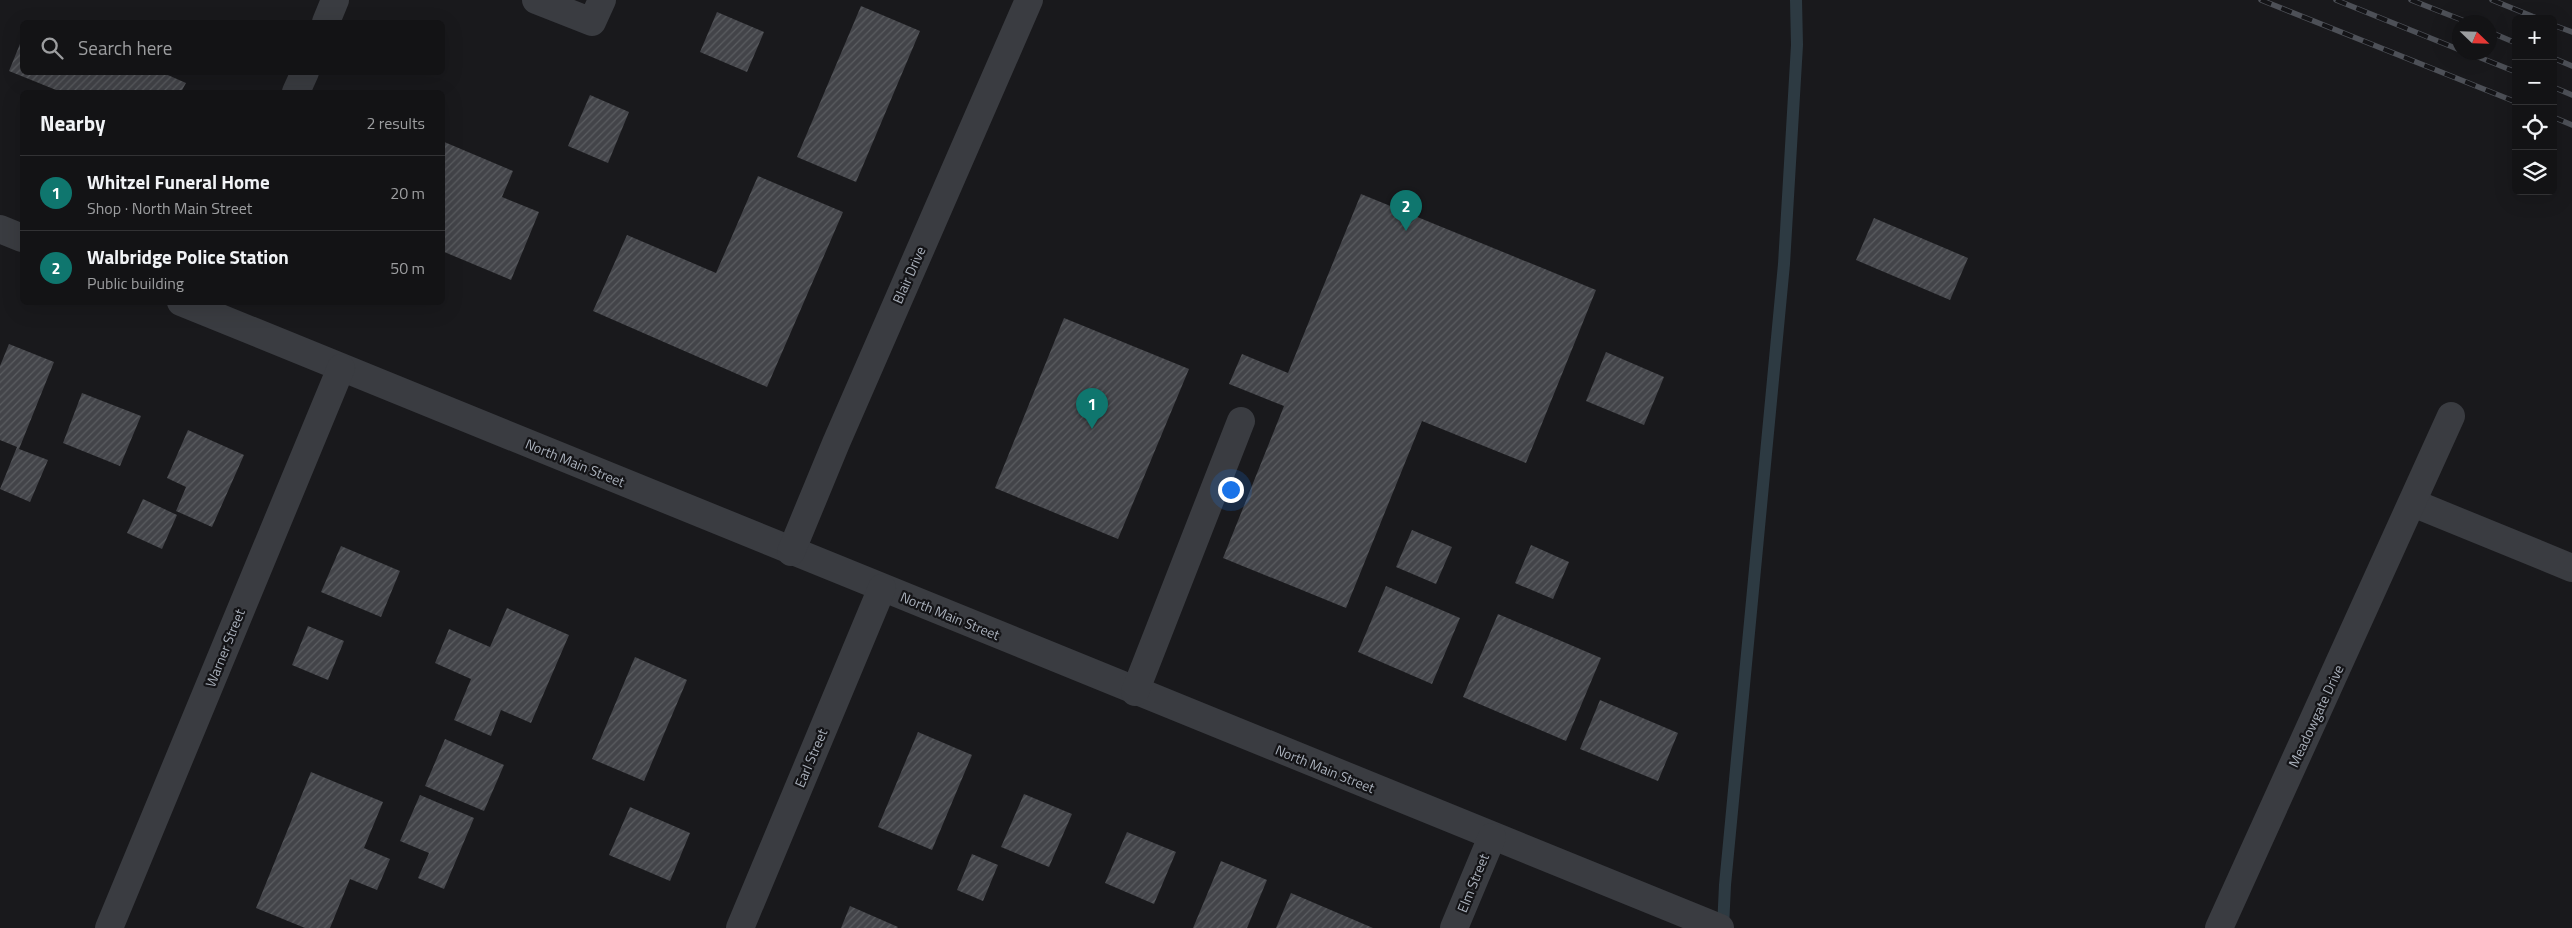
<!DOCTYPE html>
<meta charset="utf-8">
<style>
:root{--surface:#131315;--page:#202022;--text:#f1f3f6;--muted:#9d9ea0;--line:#323234;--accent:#0f766e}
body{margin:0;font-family:"Titillium Web",sans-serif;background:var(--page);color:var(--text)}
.controls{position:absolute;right:15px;top:15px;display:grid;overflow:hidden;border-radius:8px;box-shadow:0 5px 20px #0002}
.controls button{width:45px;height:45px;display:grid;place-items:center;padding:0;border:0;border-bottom:1px solid var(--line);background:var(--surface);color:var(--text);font:25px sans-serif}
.compass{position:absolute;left:2452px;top:15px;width:45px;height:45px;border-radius:50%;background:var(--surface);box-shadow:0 5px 20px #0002;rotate:113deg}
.you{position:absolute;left:1230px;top:489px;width:18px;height:18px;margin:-12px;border:4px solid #fff;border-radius:50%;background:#1a73e8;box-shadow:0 0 0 8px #1a73e833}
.badge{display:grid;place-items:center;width:32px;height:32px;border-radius:50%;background:var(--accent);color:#fff;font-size:16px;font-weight:700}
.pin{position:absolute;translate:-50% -41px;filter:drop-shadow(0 1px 2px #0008)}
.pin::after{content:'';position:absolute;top:26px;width:18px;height:15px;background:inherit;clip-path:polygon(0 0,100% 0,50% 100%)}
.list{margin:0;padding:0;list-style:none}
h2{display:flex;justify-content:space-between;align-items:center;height:65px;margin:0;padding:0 20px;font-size:21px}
h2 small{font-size:16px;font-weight:400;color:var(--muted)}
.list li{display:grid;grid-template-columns:32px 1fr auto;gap:15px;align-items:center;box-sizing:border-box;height:75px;padding:0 20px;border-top:1px solid var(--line)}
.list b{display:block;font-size:19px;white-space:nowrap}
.list p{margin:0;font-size:16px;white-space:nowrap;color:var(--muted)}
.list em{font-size:16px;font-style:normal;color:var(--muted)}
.icon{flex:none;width:28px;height:28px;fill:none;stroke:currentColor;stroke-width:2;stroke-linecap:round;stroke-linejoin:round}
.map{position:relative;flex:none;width:2572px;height:928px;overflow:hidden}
.search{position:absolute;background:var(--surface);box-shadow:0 5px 20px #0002;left:20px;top:20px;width:425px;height:55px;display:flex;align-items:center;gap:12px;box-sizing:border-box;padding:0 18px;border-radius:8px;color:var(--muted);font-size:19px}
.panel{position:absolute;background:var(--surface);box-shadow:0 5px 20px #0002;left:20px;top:90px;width:425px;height:215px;border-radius:8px}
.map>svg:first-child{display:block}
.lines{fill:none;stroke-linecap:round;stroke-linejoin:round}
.stream{stroke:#2d3a42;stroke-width:12}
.building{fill:url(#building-hatch)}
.minor{stroke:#3a3c41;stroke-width:28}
.rail-casing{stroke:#4d5057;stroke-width:5.5}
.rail{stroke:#141417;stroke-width:4;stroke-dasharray:11;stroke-linecap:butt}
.labels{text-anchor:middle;stroke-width:4.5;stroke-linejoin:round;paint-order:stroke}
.street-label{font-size:14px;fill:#abb2bd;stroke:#141417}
</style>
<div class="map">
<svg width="2572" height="928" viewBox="0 0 2572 928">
<defs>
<pattern id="building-hatch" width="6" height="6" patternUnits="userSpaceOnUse" patternTransform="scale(1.25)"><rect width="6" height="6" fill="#434449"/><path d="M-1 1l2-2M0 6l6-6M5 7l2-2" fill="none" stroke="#5b5d61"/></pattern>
</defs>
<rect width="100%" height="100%" fill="#19191c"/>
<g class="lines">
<path class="stream" d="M1723,928L1725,885L1784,264L1797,45L1796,0"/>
</g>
<g class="building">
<path d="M861,6L920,31L856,182L797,157Z"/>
<path d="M717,12L764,32L747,72L700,52Z"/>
<path d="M22,39V72H161L186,83L181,92H61L9,71Z"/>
<path d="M590,95L629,112L608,163L568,146Z"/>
<path d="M442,141L513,171L502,197L539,212L511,280L442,251Z"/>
<path d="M758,176L843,212L767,387L593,311L627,235L716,273Z"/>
<path d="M1361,194L1596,290L1526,463L1422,421L1346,608L1223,558L1284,406L1229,384L1242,354L1288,373Z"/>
<path d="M1874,218L1968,258L1950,300L1856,260Z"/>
<path d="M1064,318L1189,369L1118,539L995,488Z"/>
<path d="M9,344L54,362L19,449L48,460L30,502L0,489L17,447L0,440V366Z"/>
<path d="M1606,352L1664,377L1644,425L1586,401Z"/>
<path d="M82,393L141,416L120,466L63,443Z"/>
<path d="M188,430L244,455L212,527L176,511L186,487L167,478Z"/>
<path d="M143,499L177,515L162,549L127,533Z"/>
<path d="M1412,530L1452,547L1436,584L1396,567Z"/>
<path d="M1531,545L1569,562L1553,599L1515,583Z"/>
<path d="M341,546L400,571L381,617L321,592Z"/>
<path d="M1386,586L1460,618L1432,684L1358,652Z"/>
<path d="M507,608L569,635L531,723L501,710L491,736L454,720L471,679L435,663L449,629L490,647Z"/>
<path d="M1498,614L1601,658L1566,741L1463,697Z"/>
<path d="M308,626L344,641L328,680L292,665Z"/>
<path d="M635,657L687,680L644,781L592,759Z"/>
<path d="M1600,700L1678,733L1658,781L1580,749Z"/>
<path d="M918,732L972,755L932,850L878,827Z"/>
<path d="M445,739L504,765L484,811L425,786Z"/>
<path d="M311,772L383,802L364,848L390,859L377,890L350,879L330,928H305L256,908Z"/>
<path d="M1024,794L1072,814L1049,867L1001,847Z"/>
<path d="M420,795L474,818L444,889L418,878L429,853L400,841Z"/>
<path d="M630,807L690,833L670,881L609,855Z"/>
<path d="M1127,832L1176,852L1154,904L1105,883Z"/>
<path d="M972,854L998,865L983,901L957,890Z"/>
<path d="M1221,861L1267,880L1247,928H1193Z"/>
<path d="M1291,893L1373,928H1276Z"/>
<path d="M850,906L898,927L897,928H841Z"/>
</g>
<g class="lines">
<g class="minor">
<path d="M536,0L592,22L602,0"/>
<path d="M326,22L335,0"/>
<path d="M296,92L305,72"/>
<path d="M0,229L22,238"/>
<path d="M181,302L1720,928"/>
<path d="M2413,503L2572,568"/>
<path d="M791,552L836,443L1029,0"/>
<path d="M1135,692L1241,421"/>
<path d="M109,928L341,368"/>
<path d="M740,928L882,588"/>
<path d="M1454,928L1492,837"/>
<path d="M2219,928L2451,416"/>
</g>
<defs>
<g id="rail">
<path d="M2261,0L2516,102"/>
<path d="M2336,0L2460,50"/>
<path d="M2411,0L2467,22"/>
<path d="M2492,0L2539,19"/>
<path d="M2553,25L2572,32"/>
<path d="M2490,32L2516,43"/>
<path d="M2466,52L2516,72"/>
<path d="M2553,58L2572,66"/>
<path d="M2553,87L2572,95"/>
<path d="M2553,117L2572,125"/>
</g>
</defs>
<use href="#rail" class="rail-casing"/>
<use href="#rail" class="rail"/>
</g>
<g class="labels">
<g class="street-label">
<text transform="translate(909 275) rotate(-66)" y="5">Blair Drive</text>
<text transform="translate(575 463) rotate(22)" y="5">North Main Street</text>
<text transform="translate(950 616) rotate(22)" y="5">North Main Street</text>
<text transform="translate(225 648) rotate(-68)" y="5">Warner Street</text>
<text transform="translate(2316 716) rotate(-65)" y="5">Meadowgate Drive</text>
<text transform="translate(811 758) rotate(-67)" y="5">Earl Street</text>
<text transform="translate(1325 769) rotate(22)" y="5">North Main Street</text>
<text transform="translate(1473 883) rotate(-68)" y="5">Elm Street</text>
</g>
</g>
</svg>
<div class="controls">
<button>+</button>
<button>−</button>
<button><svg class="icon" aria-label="locate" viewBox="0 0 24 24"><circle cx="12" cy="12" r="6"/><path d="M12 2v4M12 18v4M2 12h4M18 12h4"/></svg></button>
<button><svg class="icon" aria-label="layers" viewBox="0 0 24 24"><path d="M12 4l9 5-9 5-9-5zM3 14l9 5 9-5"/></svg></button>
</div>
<svg class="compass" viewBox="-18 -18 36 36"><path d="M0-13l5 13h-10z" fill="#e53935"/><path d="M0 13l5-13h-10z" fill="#9d9ea0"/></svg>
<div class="you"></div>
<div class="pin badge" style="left:1092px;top:429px">1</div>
<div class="pin badge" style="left:1406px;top:231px">2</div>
<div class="search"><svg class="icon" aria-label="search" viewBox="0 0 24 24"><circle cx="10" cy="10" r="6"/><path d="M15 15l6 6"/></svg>Search here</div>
<section class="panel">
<h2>Nearby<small>2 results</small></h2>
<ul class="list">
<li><span class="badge">1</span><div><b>Whitzel Funeral Home</b><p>Shop · North Main Street</p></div><em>20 m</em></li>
<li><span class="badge">2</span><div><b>Walbridge Police Station</b><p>Public building</p></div><em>50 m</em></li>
</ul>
</section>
</div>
